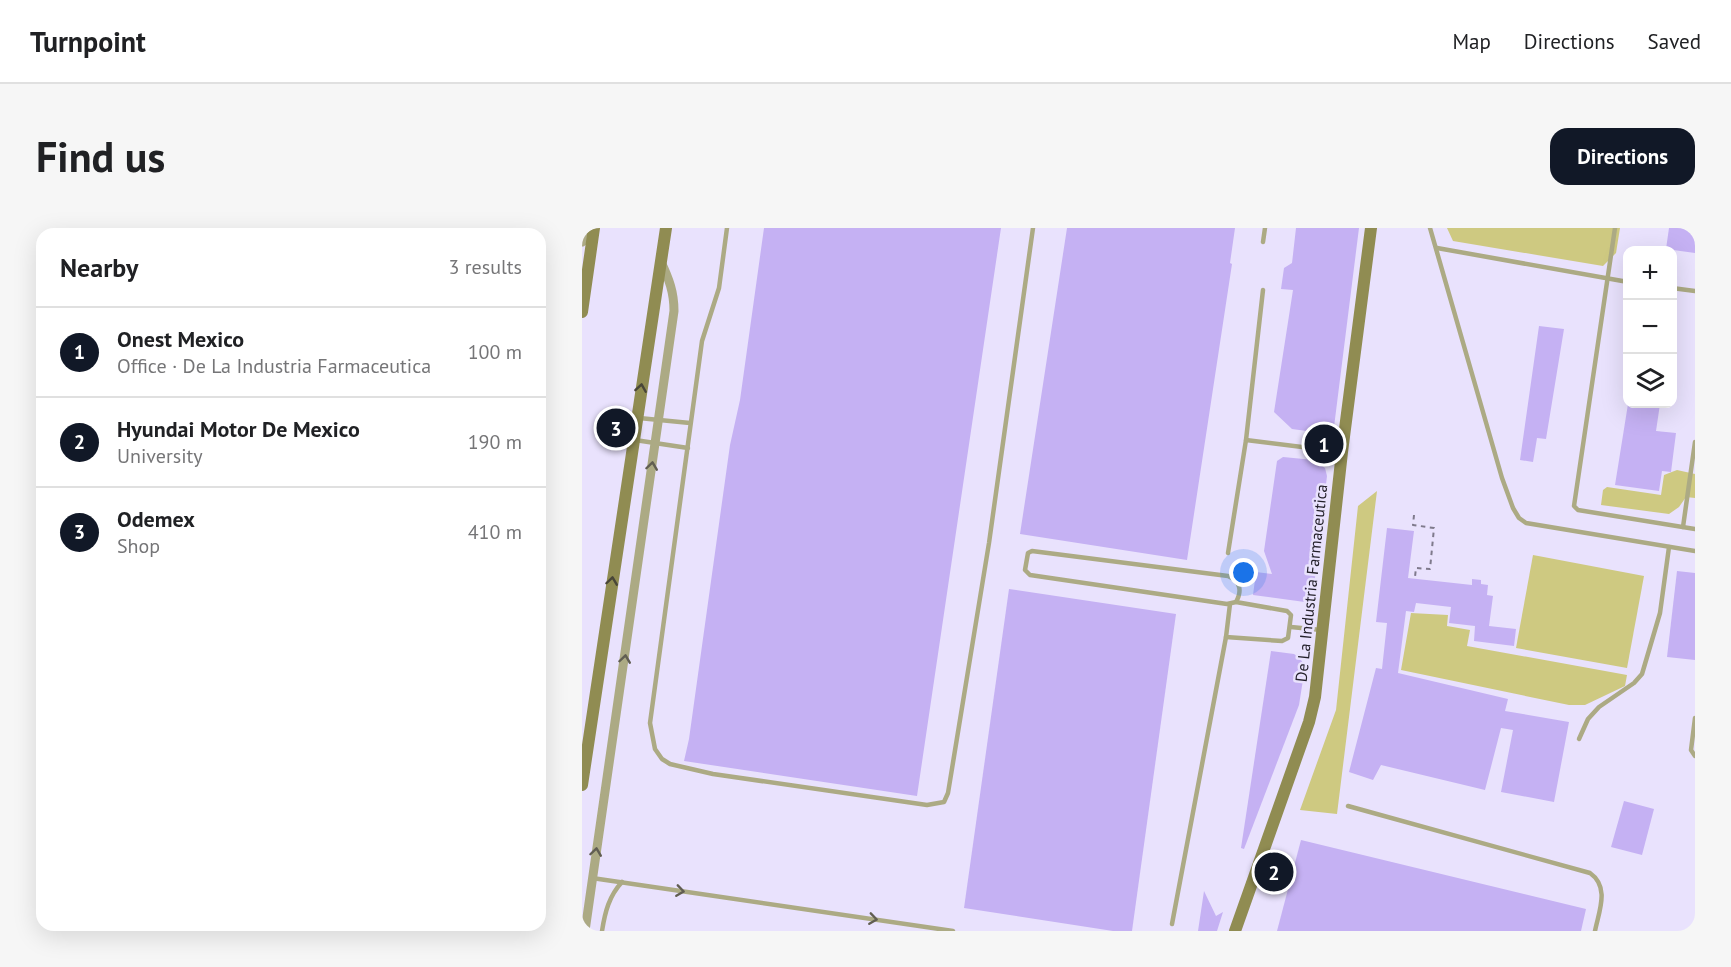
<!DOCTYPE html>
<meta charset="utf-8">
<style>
:root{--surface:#fff;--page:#f6f6f6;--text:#202124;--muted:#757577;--line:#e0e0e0;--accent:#111827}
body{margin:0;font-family:"PT Sans",sans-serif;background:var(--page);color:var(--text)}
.controls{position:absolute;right:18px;top:18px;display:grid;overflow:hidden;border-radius:12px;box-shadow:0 6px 24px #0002}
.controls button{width:54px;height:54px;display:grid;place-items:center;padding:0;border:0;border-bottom:2px solid var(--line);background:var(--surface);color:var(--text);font:30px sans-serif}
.you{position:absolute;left:662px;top:345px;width:21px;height:21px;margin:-15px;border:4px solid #fff;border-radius:50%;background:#1a73e8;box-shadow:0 0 0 9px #1a73e833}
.badge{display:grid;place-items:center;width:39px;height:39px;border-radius:50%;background:var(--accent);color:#fff;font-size:20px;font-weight:700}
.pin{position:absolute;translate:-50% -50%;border:3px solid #fff;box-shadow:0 2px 6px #0006}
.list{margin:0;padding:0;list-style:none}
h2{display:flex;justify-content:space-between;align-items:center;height:78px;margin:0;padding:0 24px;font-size:26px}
h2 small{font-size:20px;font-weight:400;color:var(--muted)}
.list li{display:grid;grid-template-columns:39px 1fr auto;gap:18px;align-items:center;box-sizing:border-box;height:90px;padding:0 24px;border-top:2px solid var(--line)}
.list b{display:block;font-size:22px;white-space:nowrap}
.list p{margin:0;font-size:20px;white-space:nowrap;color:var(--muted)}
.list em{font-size:20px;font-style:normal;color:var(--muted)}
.icon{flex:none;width:33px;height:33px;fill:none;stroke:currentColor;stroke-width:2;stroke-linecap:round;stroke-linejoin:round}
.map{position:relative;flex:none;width:1113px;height:703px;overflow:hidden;border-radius:18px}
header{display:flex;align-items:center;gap:36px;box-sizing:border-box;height:84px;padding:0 30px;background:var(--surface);border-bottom:2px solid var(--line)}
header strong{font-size:28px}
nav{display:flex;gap:33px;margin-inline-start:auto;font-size:21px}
.intro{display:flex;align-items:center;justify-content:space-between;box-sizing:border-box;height:144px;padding:0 36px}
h1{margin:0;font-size:42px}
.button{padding:15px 27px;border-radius:18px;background:var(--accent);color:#fff;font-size:21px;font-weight:700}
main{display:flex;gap:36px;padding:0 36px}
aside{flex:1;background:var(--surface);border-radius:18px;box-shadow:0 6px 24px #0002}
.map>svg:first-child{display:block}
.green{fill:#cec981}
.building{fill:#c5b1f3}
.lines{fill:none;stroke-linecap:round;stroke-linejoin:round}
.path{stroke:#7f7a8c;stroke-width:2;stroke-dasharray:4.5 4.5;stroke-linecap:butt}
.lane{stroke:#acaa84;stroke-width:4.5}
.street{stroke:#acaa84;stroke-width:9}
.secondary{stroke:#908c52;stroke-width:12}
.oneway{stroke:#494638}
.oneway2{stroke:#615e52}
.labels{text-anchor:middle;stroke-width:5;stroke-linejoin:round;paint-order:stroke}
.street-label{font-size:16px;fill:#23202a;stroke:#e9e2fd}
</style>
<header>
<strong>Turnpoint</strong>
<nav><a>Map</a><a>Directions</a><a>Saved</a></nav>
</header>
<div class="intro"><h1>Find us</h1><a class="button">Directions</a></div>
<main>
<aside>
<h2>Nearby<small>3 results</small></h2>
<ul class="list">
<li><span class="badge">1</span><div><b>Onest Mexico</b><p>Office · De La Industria Farmaceutica</p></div><em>100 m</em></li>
<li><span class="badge">2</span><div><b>Hyundai Motor De Mexico</b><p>University</p></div><em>190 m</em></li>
<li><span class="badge">3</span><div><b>Odemex</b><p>Shop</p></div><em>410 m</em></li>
</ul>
</aside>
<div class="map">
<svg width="1113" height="703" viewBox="0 0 1113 703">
<rect width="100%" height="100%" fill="#e9e2fd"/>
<g class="green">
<path d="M865,0H1038L1034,25L1021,38L871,13Z"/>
<path d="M1095,242L1113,246V270L1104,269L1097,279L1087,286L1019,277L1021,262L1025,259L1079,267L1082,247Z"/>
<path d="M795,263L755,586L718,582L754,482L776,278Z"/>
<path d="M951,327L1062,348L1045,440L934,420Z"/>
<path d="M829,385L866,387L865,398L888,402L885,418L1045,447L1043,458L1003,477H987L819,442Z"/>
</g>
<g class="building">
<path d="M182,0H419L335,568L102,533L107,511L148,217L158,172Z"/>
<path d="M485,0H653L648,35L650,36L605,332L438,306Z"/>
<path d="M714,0H777L752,199L739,205L710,201L692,184L711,62L699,61L702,40L710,35Z"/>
<path d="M1087,0H1113V25L1084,21Z"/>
<path d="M957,98L982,101L964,211L955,210L951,234L938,232Z"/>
<path d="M1046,176H1078L1074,203L1094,205L1089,244L1080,243L1077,263L1033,257Z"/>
<path d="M701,229L732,232L743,240L745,248L730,375L671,367L674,344L690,346L682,323L695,233Z"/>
<path d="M805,300L832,303L826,350L890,357V351L899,352V356L906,357L905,367L911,368L907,398L934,401L932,418L892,413L893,398L867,395L869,379L834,375L832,384L824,383L816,445L926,471L923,483L987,494L972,574L919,564L931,502L919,500L903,562L799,537L791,552L767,544L794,440L800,441L805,395L794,394Z"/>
<path d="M1095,343L1113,345V432L1085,429Z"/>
<path d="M427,361L594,386L550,703H531L382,680Z"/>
<path d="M689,423L712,426L718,430L723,439L717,477L662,621L659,620Z"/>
<path d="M1042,573L1072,581L1060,627L1029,619Z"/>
<path d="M719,612L1004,681L999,703H695Z"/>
<path d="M622,663L634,688L641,684L635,703H616Z"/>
</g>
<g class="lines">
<path class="path" d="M832,287L831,297L852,300L848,341L834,340L833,349"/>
<g class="lane">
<path d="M145,0L137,60L120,113L68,495L73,521L80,531L88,536L131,546L345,577L362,574L366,565L407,315L451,0"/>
<path d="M848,0L920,250L931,280L937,290L944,295L1113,323"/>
<path d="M1033,0L992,278L996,282L1113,301"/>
<path d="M681,14L683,0"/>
<path d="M855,20L1046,54"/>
<path d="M1090,60L1113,63"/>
<path d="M57,190L108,195"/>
<path d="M53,212L106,220"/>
<path d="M664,212L760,224"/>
<path d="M1101,299L1113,214"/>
<path d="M646,325L664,212L681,62"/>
<path d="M648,376L644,409L700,413L706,410L709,387L705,383L654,374L645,376L448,347L443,342L446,325L450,323L646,348C659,354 660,363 654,374"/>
<path d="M709,399L739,402"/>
<path d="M1113,490L1109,522L1113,528"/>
<path d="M997,511L1006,491L1017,479L1052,455L1060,446L1078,385L1087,319"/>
<path d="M766,578L1008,645C1028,659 1017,683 1013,703"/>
<path d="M10,650L371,703"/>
<path d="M590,696L644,409"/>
<path d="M20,703C23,684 27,668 40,654"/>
</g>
<g class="street">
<path d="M0,14L11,6"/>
<path d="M3,703L92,83C92,64 87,51 79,34"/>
</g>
<g class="secondary">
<path d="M0,84L12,0"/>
<path d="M0,557L84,0"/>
<path d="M653,703L727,494L733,469L760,224L789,0"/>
</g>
</g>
<defs><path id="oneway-chevron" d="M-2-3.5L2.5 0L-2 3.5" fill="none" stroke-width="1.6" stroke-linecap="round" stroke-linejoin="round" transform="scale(1.5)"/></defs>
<g class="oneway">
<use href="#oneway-chevron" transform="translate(59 160) rotate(-81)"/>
<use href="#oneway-chevron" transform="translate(30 353) rotate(-82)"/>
</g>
<g class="oneway2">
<use href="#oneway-chevron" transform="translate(70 238) rotate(-82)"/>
<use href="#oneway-chevron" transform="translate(43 431) rotate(-82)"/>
<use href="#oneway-chevron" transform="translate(14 624) rotate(-82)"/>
<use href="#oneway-chevron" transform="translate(98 663) rotate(8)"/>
<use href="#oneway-chevron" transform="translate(291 691) rotate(8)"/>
</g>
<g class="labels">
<g class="street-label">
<text transform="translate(729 355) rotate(-84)" y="6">De La Industria Farmaceutica</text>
</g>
</g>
</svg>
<div class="controls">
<button>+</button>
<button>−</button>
<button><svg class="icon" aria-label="layers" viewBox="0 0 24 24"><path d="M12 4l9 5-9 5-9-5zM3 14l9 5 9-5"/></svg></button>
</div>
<div class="you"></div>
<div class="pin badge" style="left:742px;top:216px">1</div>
<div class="pin badge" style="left:692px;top:644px">2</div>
<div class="pin badge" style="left:34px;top:200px">3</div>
</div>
</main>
